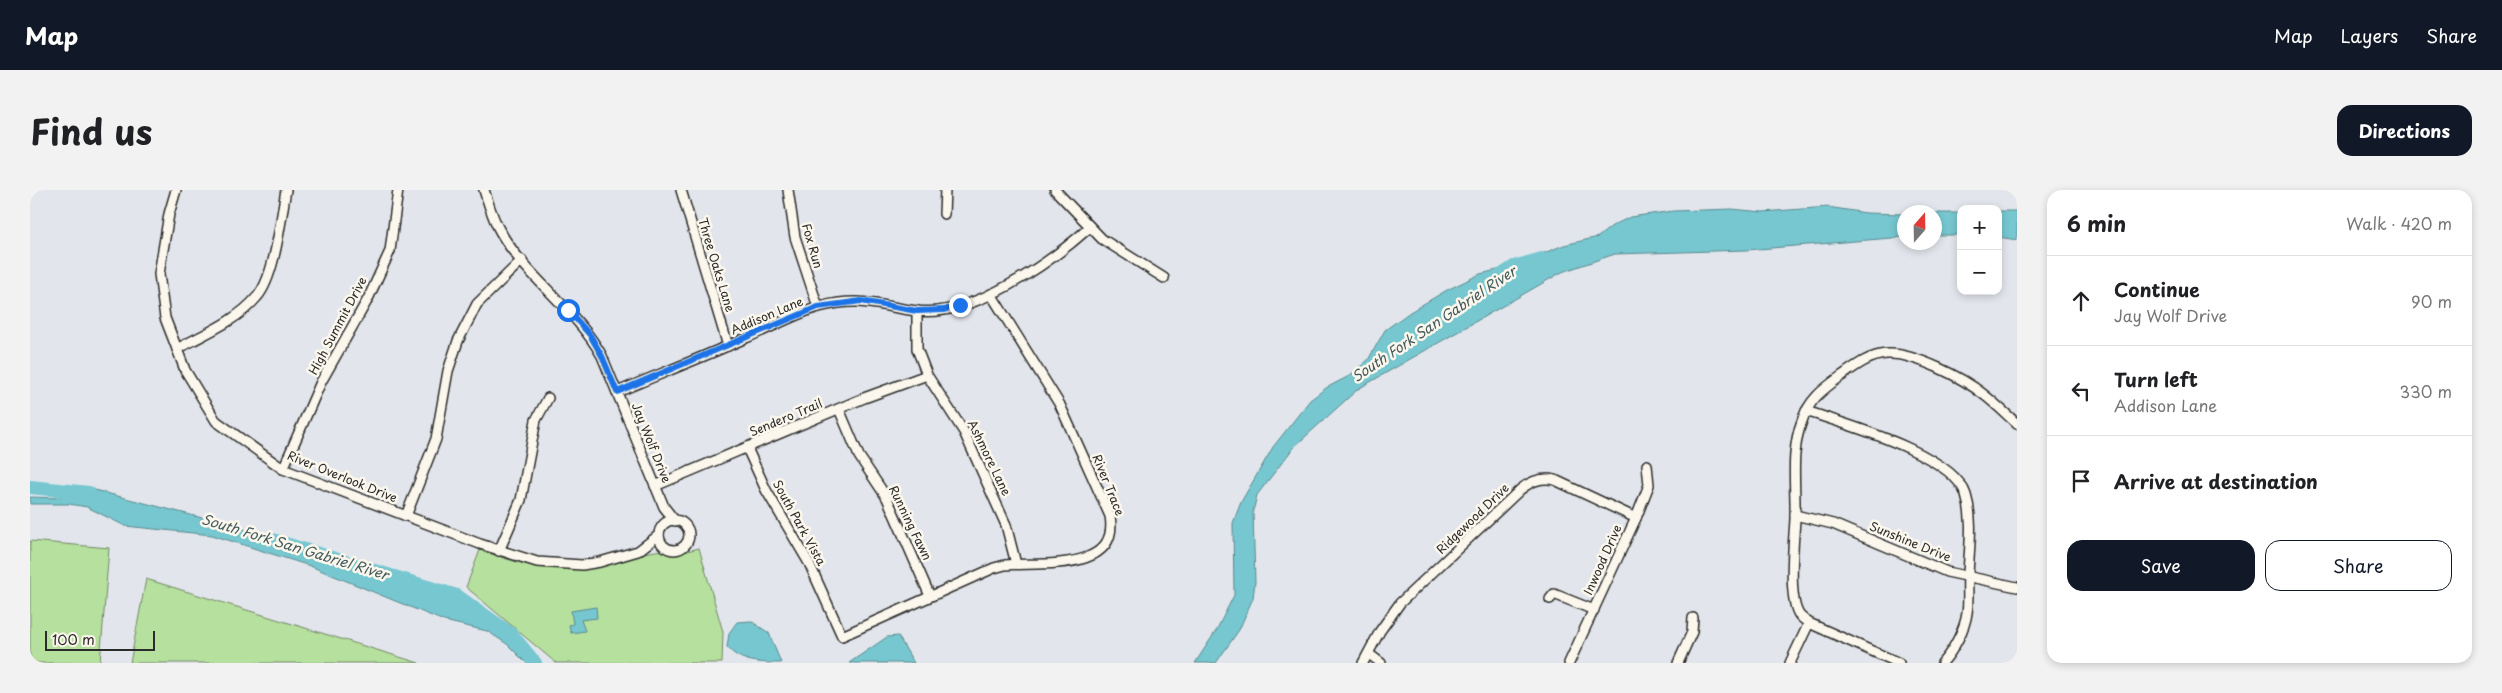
<!DOCTYPE html>
<meta charset="utf-8">
<style>
:root{--surface:#fff;--page:#f2f2f2;--text:#202124;--muted:#757577;--line:#e0e0e0;--accent:#111827}
body{margin:0;font-family:"Playpen Sans",sans-serif;background:var(--page);color:var(--text)}
.controls{position:absolute;right:15px;top:15px;display:grid;overflow:hidden;border-radius:10px;box-shadow:0 2px 8px #0003}
.controls button{width:45px;height:45px;display:grid;place-items:center;padding:0;border:0;border-bottom:1px solid var(--line);background:var(--surface);color:var(--text);font:25px sans-serif}
.compass{position:absolute;left:1867px;top:15px;width:45px;height:45px;border-radius:50%;background:var(--surface);box-shadow:0 2px 8px #0003;rotate:20deg}
.scale{position:absolute;left:15px;bottom:12px;width:110px;box-sizing:border-box;padding-left:5px;border:2px solid #2b2b2b;border-top:0;font-size:14px;line-height:18px;white-space:nowrap;color:#2b2b2b;-webkit-text-stroke:4px #fbf7ec;paint-order:stroke}
.stop{position:absolute;width:15px;height:15px;margin:-11px;border:4px solid #1a73e8;border-radius:50%;background:#fff}
.stop.end{background:#1a73e8;border-color:#fff;box-shadow:0 1px 5px #0008}
.list{margin:0;padding:0;list-style:none}
h2{display:flex;justify-content:space-between;align-items:center;height:65px;margin:0;padding:0 20px;font-size:21px}
h2 small{font-size:16px;font-weight:400;color:var(--muted)}
.list li{display:grid;grid-template-columns:32px 1fr auto;gap:15px;align-items:center;box-sizing:border-box;height:90px;padding:0 20px;border-top:1px solid var(--line)}
.list b{display:block;font-size:19px;white-space:nowrap}
.list p{margin:0;font-size:16px;white-space:nowrap;color:var(--muted)}
.list em{font-size:16px;font-style:normal;color:var(--muted)}
.actions{display:flex;gap:10px;padding:15px 20px}
.actions a{flex:1;padding:11px 0;border:1px solid var(--accent);border-radius:15px;text-align:center;font-size:18px;color:var(--accent)}
.actions .main{background:var(--accent);color:#fff}
.icon{flex:none;width:28px;height:28px;fill:none;stroke:currentColor;stroke-width:2;stroke-linecap:round;stroke-linejoin:round}
.map{position:relative;flex:none;width:1987px;height:473px;overflow:hidden;border-radius:15px}
header{display:flex;align-items:center;gap:30px;box-sizing:border-box;height:70px;padding:0 25px;background:var(--accent);color:#fff}
header strong{font-size:24px}
nav{display:flex;gap:28px;margin-inline-start:auto;font-size:18px}
.intro{display:flex;align-items:center;justify-content:space-between;box-sizing:border-box;height:120px;padding:0 30px}
h1{margin:0;font-size:35px}
.button{padding:12px 22px;border-radius:15px;background:var(--accent);color:#fff;font-size:18px;font-weight:700}
main{display:flex;gap:30px;padding:0 30px}
aside{flex:1;background:var(--surface);border-radius:15px;box-shadow:0 2px 8px #0003}
.map>svg:first-child{display:block}
.green{fill:#b6e09d;stroke:#708664}
.water{fill:#77c7d0;stroke:#59898e}
.lines{fill:none;stroke-linecap:round;stroke-linejoin:round}
.river{stroke:#77c7d0;stroke-width:14}
.minor-casing{stroke:#2b2b2b;stroke-width:12}
.minor{stroke:#fbf7ec;stroke-width:9}
.route{stroke:#1a73e8;stroke-width:6}
.labels{text-anchor:middle;stroke-width:5;stroke-linejoin:round;paint-order:stroke}
.street-label{font-size:12px;fill:#2b2b2b;stroke:#fbf7ec}
.water-label{font-size:14px;font-style:italic;fill:#425a5d;stroke:#fbf7ec}
</style>
<header>
<strong>Map</strong>
<nav><a>Map</a><a>Layers</a><a>Share</a></nav>
</header>
<div class="intro"><h1>Find us</h1><a class="button">Directions</a></div>
<main>
<div class="map">
<svg width="1987" height="473" viewBox="0 0 1987 473">
<rect width="100%" height="100%" fill="#e2e6ec"/>
<filter id="ink" filterUnits="userSpaceOnUse"><feTurbulence type="fractalNoise" baseFrequency=".02" numOctaves="2"/><feDisplacementMap in="SourceGraphic" scale="10" xChannelSelector="R" yChannelSelector="G"/><feConvolveMatrix kernelMatrix="1 2 1 2 8 2 1 2 1" color-interpolation-filters="sRGB"/></filter>
<g filter="url(#ink)">
<g class="green">
<path d="M0,351L79,358L70,473H0Z"/>
<path d="M669,358L693,442L692,473H526L436,397L450,360C477,369 508,381 537,378C566,376 596,366 625,361L635,360L646,364Z"/>
<path d="M116,389L389,473H100Z"/>
</g>
<g class="water">
<path d="M1798,17L1836,23L1874,24V47L1717,60L1585,64L1532,82L1328,199L1264,257L1227,305L1223,322L1225,392L1223,408L1209,440L1186,473H1165L1186,441L1204,405L1203,333L1211,312L1243,257L1280,210L1296,198L1319,186L1338,170L1355,140L1380,122L1417,100L1450,84L1467,80L1487,79L1509,65L1534,55L1568,47L1582,36L1600,27L1643,21L1702,19L1733,22Z"/>
<path d="M1968,21H1987V50L1968,47Z"/>
<rect x="1905" y="23" width="26" height="22"/>
<path d="M53,297L207,337L383,393L463,429L508,473H496L477,454L457,441L414,431L280,376L182,345L95,336L57,317L39,314H0V307L30,308L42,300Z"/>
<path d="M566,417L567,428L551,430L555,441L541,443L539,435L543,434L541,421Z"/>
<path d="M721,431L739,443L751,473C732,473 710,473 697,457L699,443L707,432Z"/>
<path d="M868,446L884,473H819L857,447Z"/>
</g>
<g class="lines">
<g class="river">
<path d="M1464,90L1484,77L1512,69"/>
<path d="M0,297L59,303"/>
<path d="M242,350L427,406L481,444L505,473"/>
</g>
<defs>
<g id="minor">
<path d="M146,0L139,24L129,84L135,128L147,159L155,180L186,231L253,279L450,354L507,372L552,375L570,372L608,361L629,345"/>
<path d="M454,0C459,15 463,30 471,43C498,89 546,119 572,166L634,317L645,331"/>
<path d="M651,0L698,156"/>
<path d="M758,0L765,47L788,117"/>
<path d="M1025,0L1072,49L1134,88"/>
<path d="M914,24L915,0"/>
<path d="M887,121V159L897,185L934,242L976,335L986,374"/>
<path d="M147,159C174,144 207,131 227,107C245,87 251,27 256,0"/>
<path d="M587,202C630,184 673,167 716,148C740,138 765,124 789,117C831,106 848,116 887,121C942,128 1021,72 1060,37"/>
<path d="M809,219L829,266L857,308L900,406"/>
<path d="M1776,221C1814,234 1924,264 1936,305C1944,331 1939,359 1938,385C1937,397 1939,410 1937,423C1935,439 1923,461 1912,473"/>
<path d="M717,258L736,300L779,373L812,446L964,378L975,375C1011,372 1090,383 1080,326L1030,215L961,104"/>
<path d="M253,279L291,192L338,109L360,61L368,0"/>
<path d="M625,296L834,208L897,185"/>
<path d="M1765,325L1803,334L1917,382L1987,397"/>
<path d="M376,326L406,249L418,181L428,151L447,114L492,70"/>
<circle cx="644" cy="345" r="15"/>
<path d="M469,361L491,310L506,230L518,208"/>
<path d="M1520,409L1524,404L1564,420"/>
<path d="M1339,464L1351,473"/>
<path d="M1333,473L1350,441L1370,413L1491,299C1501,291 1511,287 1525,290L1606,328"/>
<path d="M1539,473L1606,328L1619,295L1617,275"/>
<path d="M1648,473L1662,442L1663,428"/>
<path d="M1760,473L1779,433"/>
<path d="M1869,473L1779,433C1776,431 1772,428 1770,426C1757,410 1764,350 1765,329C1766,296 1760,262 1772,231C1779,210 1792,200 1810,187C1824,177 1839,165 1857,164C1883,162 1933,188 1953,204C1965,213 1976,224 1987,234"/>
</g>
</defs>
<use href="#minor" class="minor-casing"/>
<use href="#minor" class="minor"/>
</g>
</g>
<g class="lines" filter="url(#ink)">
<path class="route" d="M538,120L560,145L572,166L587,202L788,117L831,111L887,121L914,120L930,115"/>
</g>
<g class="labels">
<g class="street-label">
<text transform="translate(782 56) rotate(74)" y="4">Fox Run</text>
<text transform="translate(686 75) rotate(73)" y="4">Three Oaks Lane</text>
<text transform="translate(737 126) rotate(-23)" y="4">Addison Lane</text>
<text transform="translate(308 136) rotate(-62)" y="4">High Summit Drive</text>
<text transform="translate(756 228) rotate(-23)" y="4">Sendero Trail</text>
<text transform="translate(621 253) rotate(68)" y="4">Jay Wolf Drive</text>
<text transform="translate(959 268) rotate(64)" y="4">Ashmore Lane</text>
<text transform="translate(312 287) rotate(22)" y="4">River Overlook Drive</text>
<text transform="translate(1078 295) rotate(68)" y="4">River Trace</text>
<text transform="translate(1443 329) rotate(-44)" y="4">Ridgewood Drive</text>
<text transform="translate(769 333) rotate(61)" y="4">South Park Vista</text>
<text transform="translate(880 333) rotate(64)" y="4">Running Fawn</text>
<text transform="translate(1880 352) rotate(22)" y="4">Sunshine Drive</text>
<text transform="translate(1573 370) rotate(-66)" y="4">Inwood Drive</text>
</g>
<g class="water-label">
<text transform="translate(1404 134) rotate(-34)" y="5">South Fork San Gabriel River</text>
<text transform="translate(265 357) rotate(17)" y="5">South Fork San Gabriel River</text>
</g>
</g>
</svg>
<div class="controls">
<button>+</button>
<button>−</button>
</div>
<svg class="compass" viewBox="-18 -18 36 36"><path d="M0-13l5 13h-10z" fill="#e53935"/><path d="M0 13l5-13h-10z" fill="#757577"/></svg>
<div class="scale">100 m</div>
<div class="stop" style="left:538px;top:120px"></div>
<div class="stop end" style="left:930px;top:115px"></div>
</div>
<aside>
<h2>6 min<small>Walk · 420 m</small></h2>
<ul class="list">
<li><svg class="icon" aria-label="ahead" viewBox="0 0 24 24"><path d="M12 20V5M6 11l6-6 6 6"/></svg><div><b>Continue</b><p>Jay Wolf Drive</p></div><em>90 m</em></li>
<li><svg class="icon" aria-label="left" viewBox="0 0 24 24"><path d="M17 20v-9H6M10 6l-5 5 5 5"/></svg><div><b>Turn left</b><p>Addison Lane</p></div><em>330 m</em></li>
<li><svg class="icon" aria-label="arrive" viewBox="0 0 24 24"><path d="M6 21V4h12l-3 4 3 4H6"/></svg><div><b>Arrive at destination</b></div></li>
</ul>
<div class="actions"><a class="main">Save</a><a>Share</a></div>
</aside>
</main>
